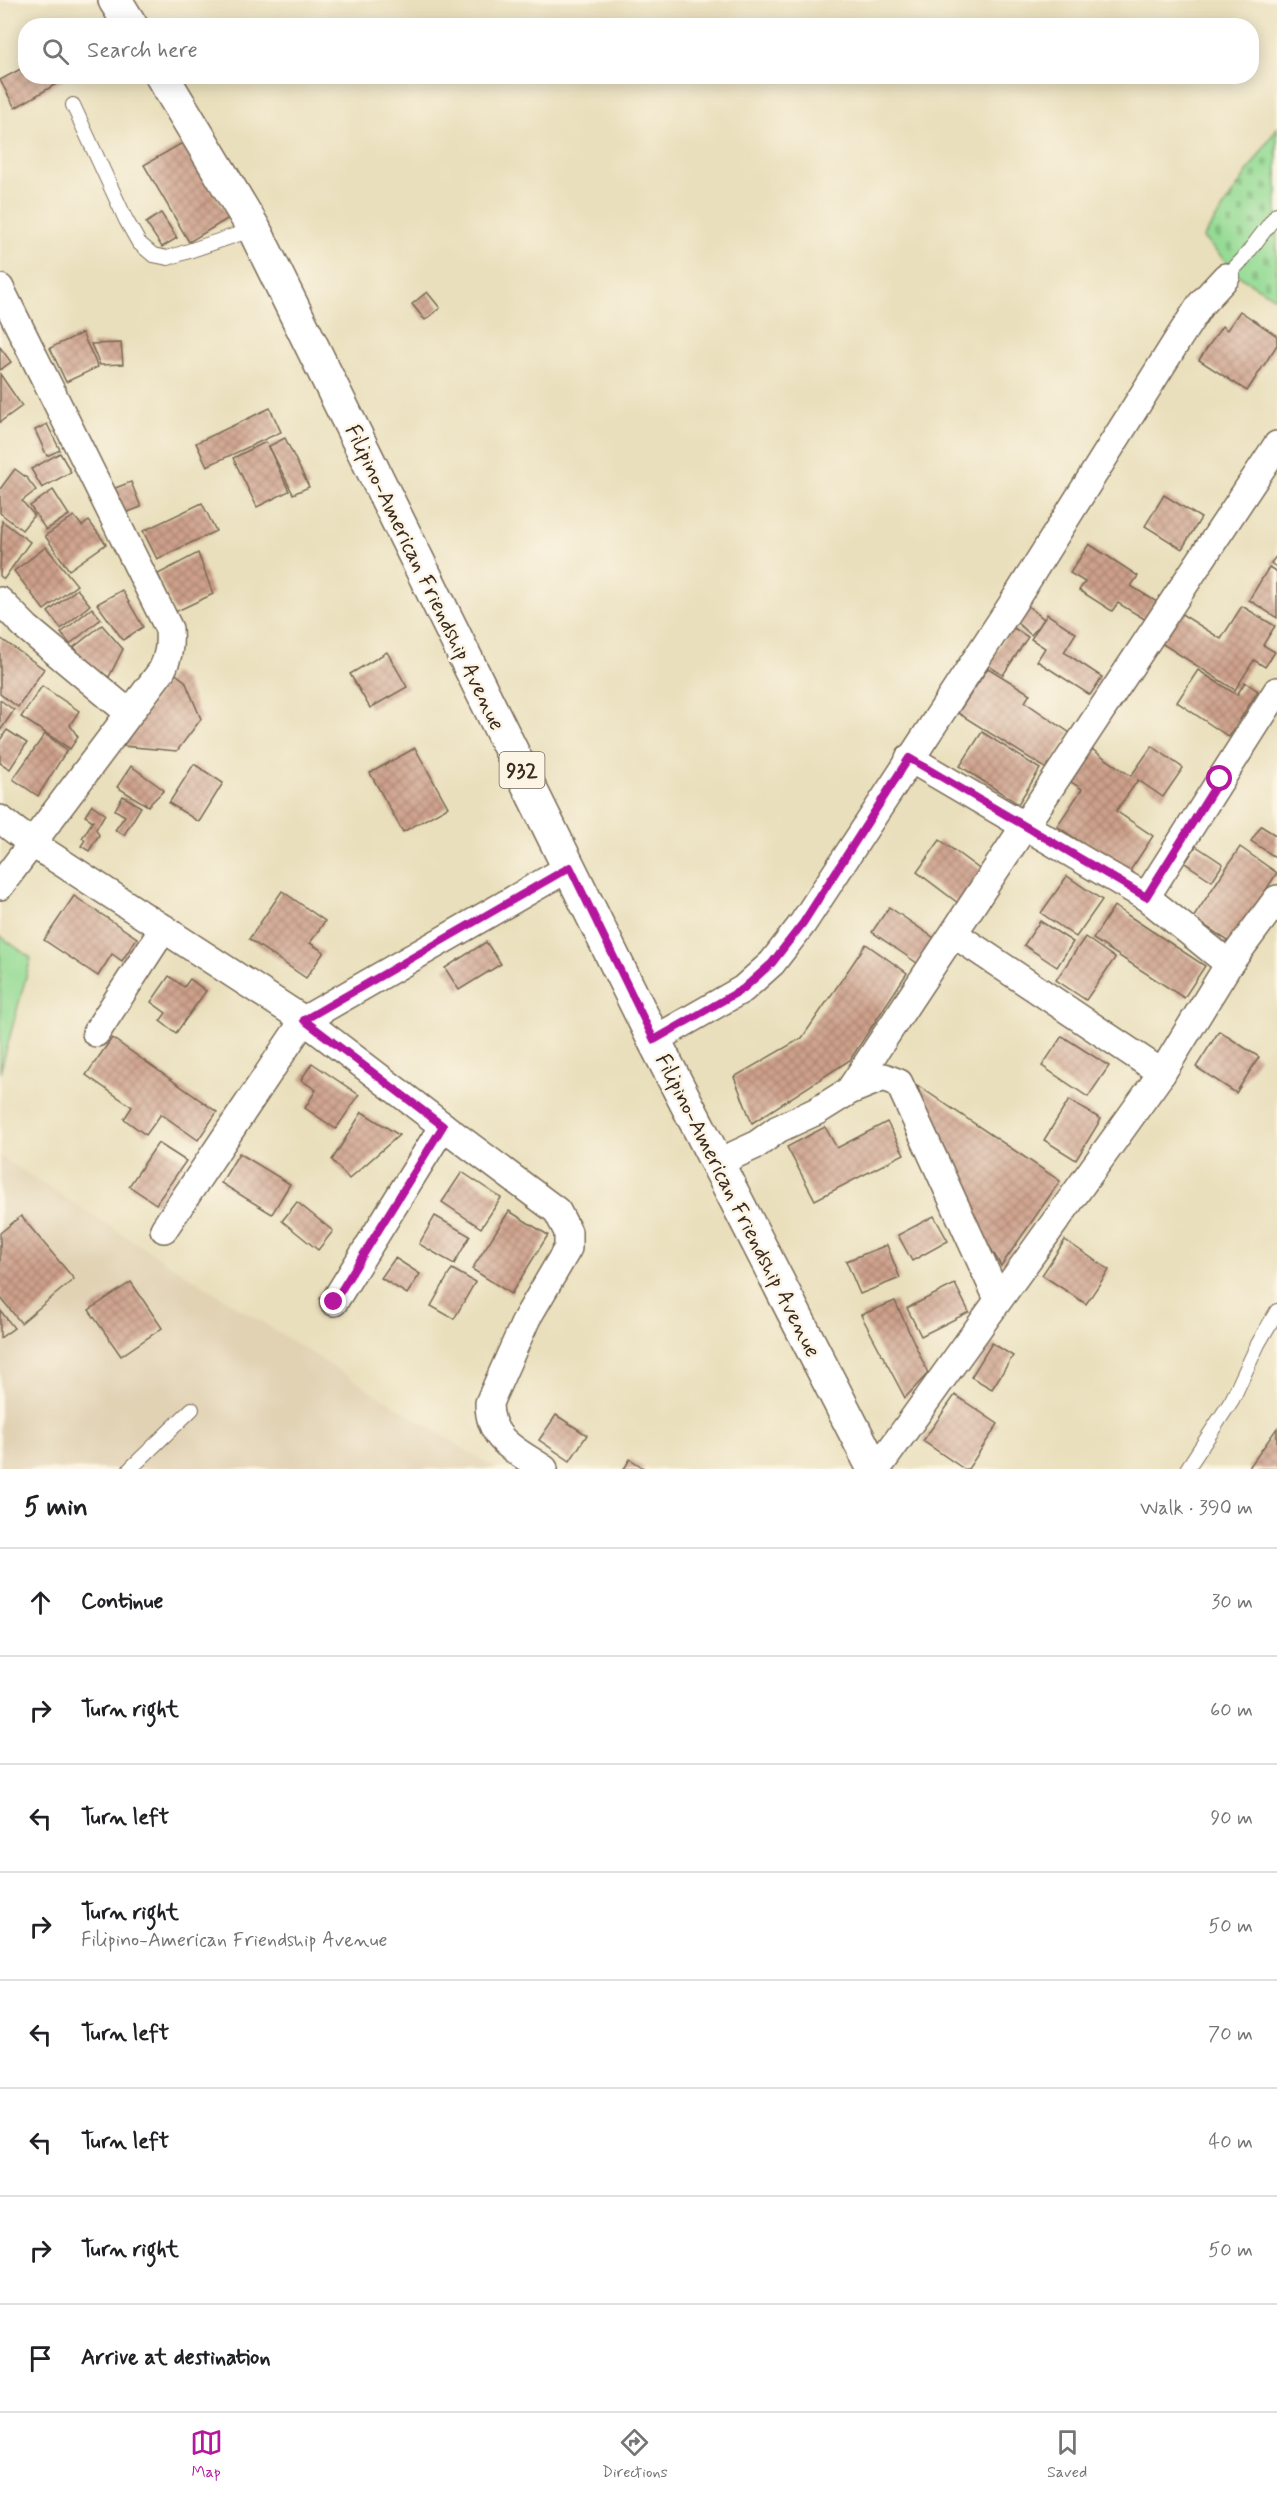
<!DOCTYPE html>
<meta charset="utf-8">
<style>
:root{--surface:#fff;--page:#f2f2f2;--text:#202124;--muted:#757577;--line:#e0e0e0;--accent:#b5179e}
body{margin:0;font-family:Mynerve,sans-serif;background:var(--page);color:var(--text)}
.stop{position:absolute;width:18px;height:18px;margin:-14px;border:4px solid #b5179e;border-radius:50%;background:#fff}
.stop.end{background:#b5179e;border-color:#fff;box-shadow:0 2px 6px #0008}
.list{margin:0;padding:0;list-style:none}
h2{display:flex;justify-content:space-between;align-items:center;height:78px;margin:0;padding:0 24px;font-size:26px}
h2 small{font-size:20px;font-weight:400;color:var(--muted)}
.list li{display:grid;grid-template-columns:39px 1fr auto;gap:18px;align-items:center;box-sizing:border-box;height:108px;padding:0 24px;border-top:2px solid var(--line)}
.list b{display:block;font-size:22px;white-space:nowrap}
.list p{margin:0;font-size:20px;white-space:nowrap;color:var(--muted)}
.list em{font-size:20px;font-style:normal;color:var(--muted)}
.icon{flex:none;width:33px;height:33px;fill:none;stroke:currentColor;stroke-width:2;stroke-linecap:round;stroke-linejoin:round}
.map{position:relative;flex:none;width:1277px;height:1469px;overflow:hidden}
.search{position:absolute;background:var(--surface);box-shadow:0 3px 15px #0003;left:18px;right:18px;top:18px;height:66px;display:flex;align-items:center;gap:15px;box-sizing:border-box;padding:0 21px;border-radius:24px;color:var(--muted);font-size:22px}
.sheet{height:942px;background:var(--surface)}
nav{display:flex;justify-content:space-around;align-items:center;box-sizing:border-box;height:84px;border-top:2px solid var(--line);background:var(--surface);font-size:16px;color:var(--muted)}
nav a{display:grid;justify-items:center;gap:3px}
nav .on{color:var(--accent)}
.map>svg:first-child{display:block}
.built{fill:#e1d2b4}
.green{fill:#95db95;stroke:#68825a;stroke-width:1.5}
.cemetery{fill:url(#cemetery-stones);stroke:#68825a;stroke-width:1.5}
.building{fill:url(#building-cross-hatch)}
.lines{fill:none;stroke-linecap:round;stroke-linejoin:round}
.service-casing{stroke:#786955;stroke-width:16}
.minor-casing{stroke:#786955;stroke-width:30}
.primary-casing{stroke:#786955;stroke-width:36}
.service{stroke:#fff;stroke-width:14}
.minor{stroke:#fff;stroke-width:27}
.primary{stroke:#fff;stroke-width:33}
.route{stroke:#b5179e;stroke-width:8}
.labels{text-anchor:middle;stroke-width:5;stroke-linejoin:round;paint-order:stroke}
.shield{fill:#fcf5e5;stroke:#75675a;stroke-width:1.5}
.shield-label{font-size:21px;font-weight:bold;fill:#3b2a1e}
.street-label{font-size:22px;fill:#3b2a1e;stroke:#fcf5e5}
</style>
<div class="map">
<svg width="1277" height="1469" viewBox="0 0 1277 1469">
<defs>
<pattern id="cemetery-stones" width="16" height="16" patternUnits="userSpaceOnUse" patternTransform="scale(1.5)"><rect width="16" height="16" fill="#95db95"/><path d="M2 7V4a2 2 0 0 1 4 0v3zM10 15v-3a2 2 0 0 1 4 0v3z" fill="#81bc80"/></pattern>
<pattern id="building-cross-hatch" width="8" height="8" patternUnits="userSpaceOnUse" patternTransform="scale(1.5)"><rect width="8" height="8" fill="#cea08b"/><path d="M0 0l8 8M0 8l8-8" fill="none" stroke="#a88371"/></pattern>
</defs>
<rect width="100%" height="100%" fill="#fcf5e5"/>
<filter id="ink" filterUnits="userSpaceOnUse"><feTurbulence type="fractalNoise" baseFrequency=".0167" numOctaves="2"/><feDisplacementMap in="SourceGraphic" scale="12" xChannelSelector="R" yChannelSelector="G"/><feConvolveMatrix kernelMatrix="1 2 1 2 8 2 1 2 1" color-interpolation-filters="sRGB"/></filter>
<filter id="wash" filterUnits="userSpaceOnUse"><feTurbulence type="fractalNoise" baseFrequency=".008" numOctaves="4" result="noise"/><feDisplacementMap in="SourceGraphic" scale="24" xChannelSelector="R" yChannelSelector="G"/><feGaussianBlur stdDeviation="1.35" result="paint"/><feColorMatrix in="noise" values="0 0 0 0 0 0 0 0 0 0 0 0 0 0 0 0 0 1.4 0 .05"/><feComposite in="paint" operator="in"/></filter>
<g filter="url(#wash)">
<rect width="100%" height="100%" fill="#e9dfbc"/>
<path class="built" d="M0,1156L176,1268L496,1469H0Z"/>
<path class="green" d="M0,936L31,958L0,1073Z"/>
<path class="cemetery" d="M1277,128V299L1243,279L1203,238Z"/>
<g id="blocks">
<g class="building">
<path d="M26,66V76H70L15,108L0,80Z"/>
<path d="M184,142L229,218L189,242L144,165Z"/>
<path d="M161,213L177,238L162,247L146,223Z"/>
<path d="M427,292L440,308L425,320L412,304Z"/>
<path d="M1240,311L1277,336V345L1247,391L1199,360L1222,326L1227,330Z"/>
<path d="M82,333L98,367L66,382L50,348Z"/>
<path d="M121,343L123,364L100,365L91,344Z"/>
<path d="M0,347L11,362L0,370Z"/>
<path d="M0,374L22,406L0,422Z"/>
<path d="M270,408L281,432L207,466L196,443Z"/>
<path d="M47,424L60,450L47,456L35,430Z"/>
<path d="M285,438L309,487L293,494L269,446Z"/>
<path d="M266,442L289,491L257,507L233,458Z"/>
<path d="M60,453L71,472L42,488L31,469Z"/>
<path d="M15,469L27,478L36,490L22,501L34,515L22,530L0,513V489Z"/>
<path d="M131,482L141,507L120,515L110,490Z"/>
<path d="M53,490L69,515L46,530L30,506Z"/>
<path d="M1164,495L1201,518L1182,549L1145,526Z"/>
<path d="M202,503L216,531L157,559L143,531Z"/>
<path d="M74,516L82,526L89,521L106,544L69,570L45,536Z"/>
<path d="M2,521L30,542L4,579L0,576Z"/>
<path d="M1089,544L1138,576L1131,586L1157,602L1146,620L1118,603L1112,611L1079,590L1085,582L1070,573Z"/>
<path d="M46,547L77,585L44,610L14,571Z"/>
<path d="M198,553L213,594L175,612L158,574Z"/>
<path d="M1277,555V568L1271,563Z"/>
<path d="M1269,567L1277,572V618L1249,600Z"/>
<path d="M77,589L90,605L61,629L48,612Z"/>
<path d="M122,590L143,627L123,640L97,604Z"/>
<path d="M1028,606L1044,619L1047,614L1076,633L1064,652L1102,677L1090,695L1037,661L1045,648L1031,639L1044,619L1031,635L1016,622Z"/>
<path d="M1242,606L1275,626L1263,645L1275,652L1265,667L1254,660L1235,690L1158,641L1177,611L1221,639Z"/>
<path d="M92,608L101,619L70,644L61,633Z"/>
<path d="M102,625L123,649L109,677L89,666L74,647Z"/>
<path d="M1012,627L1028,637L1003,675L988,665Z"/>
<path d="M0,638L44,669L18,707L0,694Z"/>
<path d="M387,652L407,687L370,708L350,674Z"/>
<path d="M988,668L1030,694L1025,702L1070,733L1047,769L958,713Z"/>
<path d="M1198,670L1237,695L1245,682L1258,691L1229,737L1177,702Z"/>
<path d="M173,672L185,681L201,719L177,751L123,746Z"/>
<path d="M42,686L79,711L70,725L78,737L70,749L21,717Z"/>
<path d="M0,700L14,710L0,731Z"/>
<path d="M7,730L27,743L10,769L0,763V740Z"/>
<path d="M982,732L1040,769L1018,804L960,766Z"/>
<path d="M45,734L67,750L38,796L13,779Z"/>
<path d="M1152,746L1183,768L1163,797L1138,780L1116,811L1153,836L1128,874L1057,826L1082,789L1068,780L1090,748L1131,776Z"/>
<path d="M415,748L448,807L403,832L370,773Z"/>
<path d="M194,764L223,783L199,822L169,803Z"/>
<path d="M131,766L164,790L148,806L117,787Z"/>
<path d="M123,796L141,807L124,835L115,830L125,816L115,810Z"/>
<path d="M92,805L105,814L96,829L99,835L89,851L81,846L85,840L82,838L93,821L85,816Z"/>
<path d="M1261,826L1277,836L1275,857L1251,841Z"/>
<path d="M940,840L986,874L962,906L917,872Z"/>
<path d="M1196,846L1223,864L1212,881L1185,863Z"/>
<path d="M1240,847L1277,873L1231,943L1193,918Z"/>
<path d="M1067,876L1102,900L1076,937L1041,913Z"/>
<path d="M282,891L325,921L310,943L324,952L306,978L249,939Z"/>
<path d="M74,896L137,938L122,961L112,954L98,976L44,940Z"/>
<path d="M1114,906L1205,966L1184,998L1093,939Z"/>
<path d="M889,907L934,938L917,963L872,932Z"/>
<path d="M1040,921L1073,942L1057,967L1024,945Z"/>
<path d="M1085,937L1115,958L1086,1000L1056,980Z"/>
<path d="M486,942L501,964L459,990L445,968Z"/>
<path d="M866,944L907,973L850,1060L752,1123L734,1077L802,1038Z"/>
<path d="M169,976L184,987L190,979L206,991L176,1033L160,1021L166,1013L151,1002Z"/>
<path d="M1219,1031L1259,1057L1236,1093L1196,1067Z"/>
<path d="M1062,1036L1109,1066L1088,1097L1042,1066Z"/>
<path d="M112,1038L217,1112L198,1140L161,1114L146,1135L124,1119L132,1107L86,1075Z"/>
<path d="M312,1063L359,1095L336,1129L305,1108L316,1090L301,1080Z"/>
<path d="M917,1085L1060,1181L1001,1266L946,1171Z"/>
<path d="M1069,1100L1101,1119L1076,1160L1044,1140Z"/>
<path d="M362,1112L399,1135L349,1179L332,1160Z"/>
<path d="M887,1122L904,1154L815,1200L787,1147L825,1127L837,1148Z"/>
<path d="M158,1143L186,1161L156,1204L129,1186Z"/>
<path d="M239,1153L290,1184L272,1214L221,1183Z"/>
<path d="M462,1172L501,1198L481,1228L442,1202Z"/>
<path d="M297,1202L333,1231L318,1250L282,1221Z"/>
<path d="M509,1211L548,1235L511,1294L472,1269Z"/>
<path d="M21,1216L74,1279L21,1323L0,1297V1233Z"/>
<path d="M435,1216L470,1236L454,1264L419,1244Z"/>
<path d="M934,1216L948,1241L912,1261L898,1235Z"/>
<path d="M1065,1240L1109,1270L1086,1304L1042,1275Z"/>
<path d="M887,1245L900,1278L860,1294L846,1261Z"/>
<path d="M395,1258L420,1274L407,1294L381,1278Z"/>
<path d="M452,1269L475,1282L454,1319L431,1306Z"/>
<path d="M131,1282L162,1328L121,1356L89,1310Z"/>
<path d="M955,1284L969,1312L921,1336L907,1308Z"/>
<path d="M895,1301L928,1373L905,1398L861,1315Z"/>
<path d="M0,1310L14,1328L0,1338Z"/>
<path d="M992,1343L1013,1356L992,1389L971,1377Z"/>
<path d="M955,1395L998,1424L968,1469H964L923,1441Z"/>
<path d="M556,1415L587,1435L570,1461L539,1440Z"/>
<path d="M1277,1428V1469H1248Z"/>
<path d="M630,1459L645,1469H624Z"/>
</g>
</g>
</g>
<g filter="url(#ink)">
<use href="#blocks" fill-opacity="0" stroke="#786955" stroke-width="1.5"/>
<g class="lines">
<defs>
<g id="service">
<path d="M73,105L126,220L139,243L153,255L168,258L254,229"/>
<path d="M1226,277L1243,259L1277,214"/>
<path d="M130,1469L192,1409"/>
<path d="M1187,1469L1232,1400L1258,1344L1277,1311"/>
</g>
<g id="minor">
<path d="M0,288L169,629C170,645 169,656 162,670L0,886"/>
<path d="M0,601L27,628L129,713"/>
<path d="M909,758L1146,897L1229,964"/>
<path d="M0,819L30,842L304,1020L443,1126"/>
<path d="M1146,897L1277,691"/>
<path d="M954,934L1162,1073"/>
<path d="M96,1033L164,928"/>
<path d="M654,1040L743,989L772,963L803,923L1011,606L1180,336L1201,304L1226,277"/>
<path d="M849,1091L1277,445"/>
<path d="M717,1163L756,1145L778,1129L817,1111L849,1091L884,1077L899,1083L998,1299"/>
<path d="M164,1229L304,1020L570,867"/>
<path d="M334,1302L443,1126L557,1211L568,1232V1248L527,1318L489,1403C489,1441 516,1450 544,1469"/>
<path d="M877,1469L1162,1073L1229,964L1277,899"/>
</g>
<g id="primary">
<path d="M115,0L131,26"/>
<path d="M162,76L254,229L654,1040L874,1469"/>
</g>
</defs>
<use href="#service" class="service-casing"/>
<use href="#minor" class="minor-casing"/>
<use href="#primary" class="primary-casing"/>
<use href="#service" class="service"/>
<use href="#minor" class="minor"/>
<use href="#primary" class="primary"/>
</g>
</g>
<g class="lines" filter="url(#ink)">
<path class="route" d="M334,1302L443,1126L304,1020L570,867L654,1040L743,989L772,963L803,923L909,758L1146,897L1220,779"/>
</g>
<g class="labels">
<rect class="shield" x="499.5" y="752" width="45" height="36" rx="4.5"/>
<g class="shield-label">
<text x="522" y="777">932</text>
</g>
<g class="street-label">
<text transform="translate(426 577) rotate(64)" y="8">Filipino-American Friendship Avenue</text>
<text transform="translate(739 1205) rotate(63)" y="8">Filipino-American Friendship Avenue</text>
</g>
</g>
</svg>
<div class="stop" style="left:1220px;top:779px"></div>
<div class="stop end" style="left:334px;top:1302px"></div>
<div class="search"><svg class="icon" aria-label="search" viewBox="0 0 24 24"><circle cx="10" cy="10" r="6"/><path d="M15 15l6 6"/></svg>Search here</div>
</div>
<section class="sheet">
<h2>5 min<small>Walk · 390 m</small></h2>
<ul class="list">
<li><svg class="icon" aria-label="ahead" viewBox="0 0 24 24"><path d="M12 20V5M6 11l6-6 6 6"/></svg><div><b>Continue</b></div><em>30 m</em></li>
<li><svg class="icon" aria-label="right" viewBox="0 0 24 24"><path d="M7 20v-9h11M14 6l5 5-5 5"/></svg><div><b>Turn right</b></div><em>60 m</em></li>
<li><svg class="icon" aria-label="left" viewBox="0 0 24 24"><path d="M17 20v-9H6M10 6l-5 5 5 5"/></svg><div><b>Turn left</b></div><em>90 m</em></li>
<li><svg class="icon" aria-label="right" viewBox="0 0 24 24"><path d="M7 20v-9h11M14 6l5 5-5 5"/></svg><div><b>Turn right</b><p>Filipino-American Friendship Avenue</p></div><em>50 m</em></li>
<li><svg class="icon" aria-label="left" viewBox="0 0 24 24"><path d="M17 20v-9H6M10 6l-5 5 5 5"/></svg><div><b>Turn left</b></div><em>70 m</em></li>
<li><svg class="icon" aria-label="left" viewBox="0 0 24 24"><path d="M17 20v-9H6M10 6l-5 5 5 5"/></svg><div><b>Turn left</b></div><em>40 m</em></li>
<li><svg class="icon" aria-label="right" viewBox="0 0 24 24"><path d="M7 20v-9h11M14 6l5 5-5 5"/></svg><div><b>Turn right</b></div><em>50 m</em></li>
<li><svg class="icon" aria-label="arrive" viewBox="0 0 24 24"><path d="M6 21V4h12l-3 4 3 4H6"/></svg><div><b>Arrive at destination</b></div></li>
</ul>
</section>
<nav>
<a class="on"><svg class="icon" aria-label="map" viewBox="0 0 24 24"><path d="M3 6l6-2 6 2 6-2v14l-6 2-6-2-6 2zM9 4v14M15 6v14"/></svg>Map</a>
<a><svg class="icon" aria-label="directions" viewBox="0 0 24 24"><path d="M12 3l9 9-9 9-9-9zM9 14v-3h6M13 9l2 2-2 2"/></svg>Directions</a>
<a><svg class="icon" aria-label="saved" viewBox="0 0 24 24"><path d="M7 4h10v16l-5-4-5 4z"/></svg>Saved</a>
</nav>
